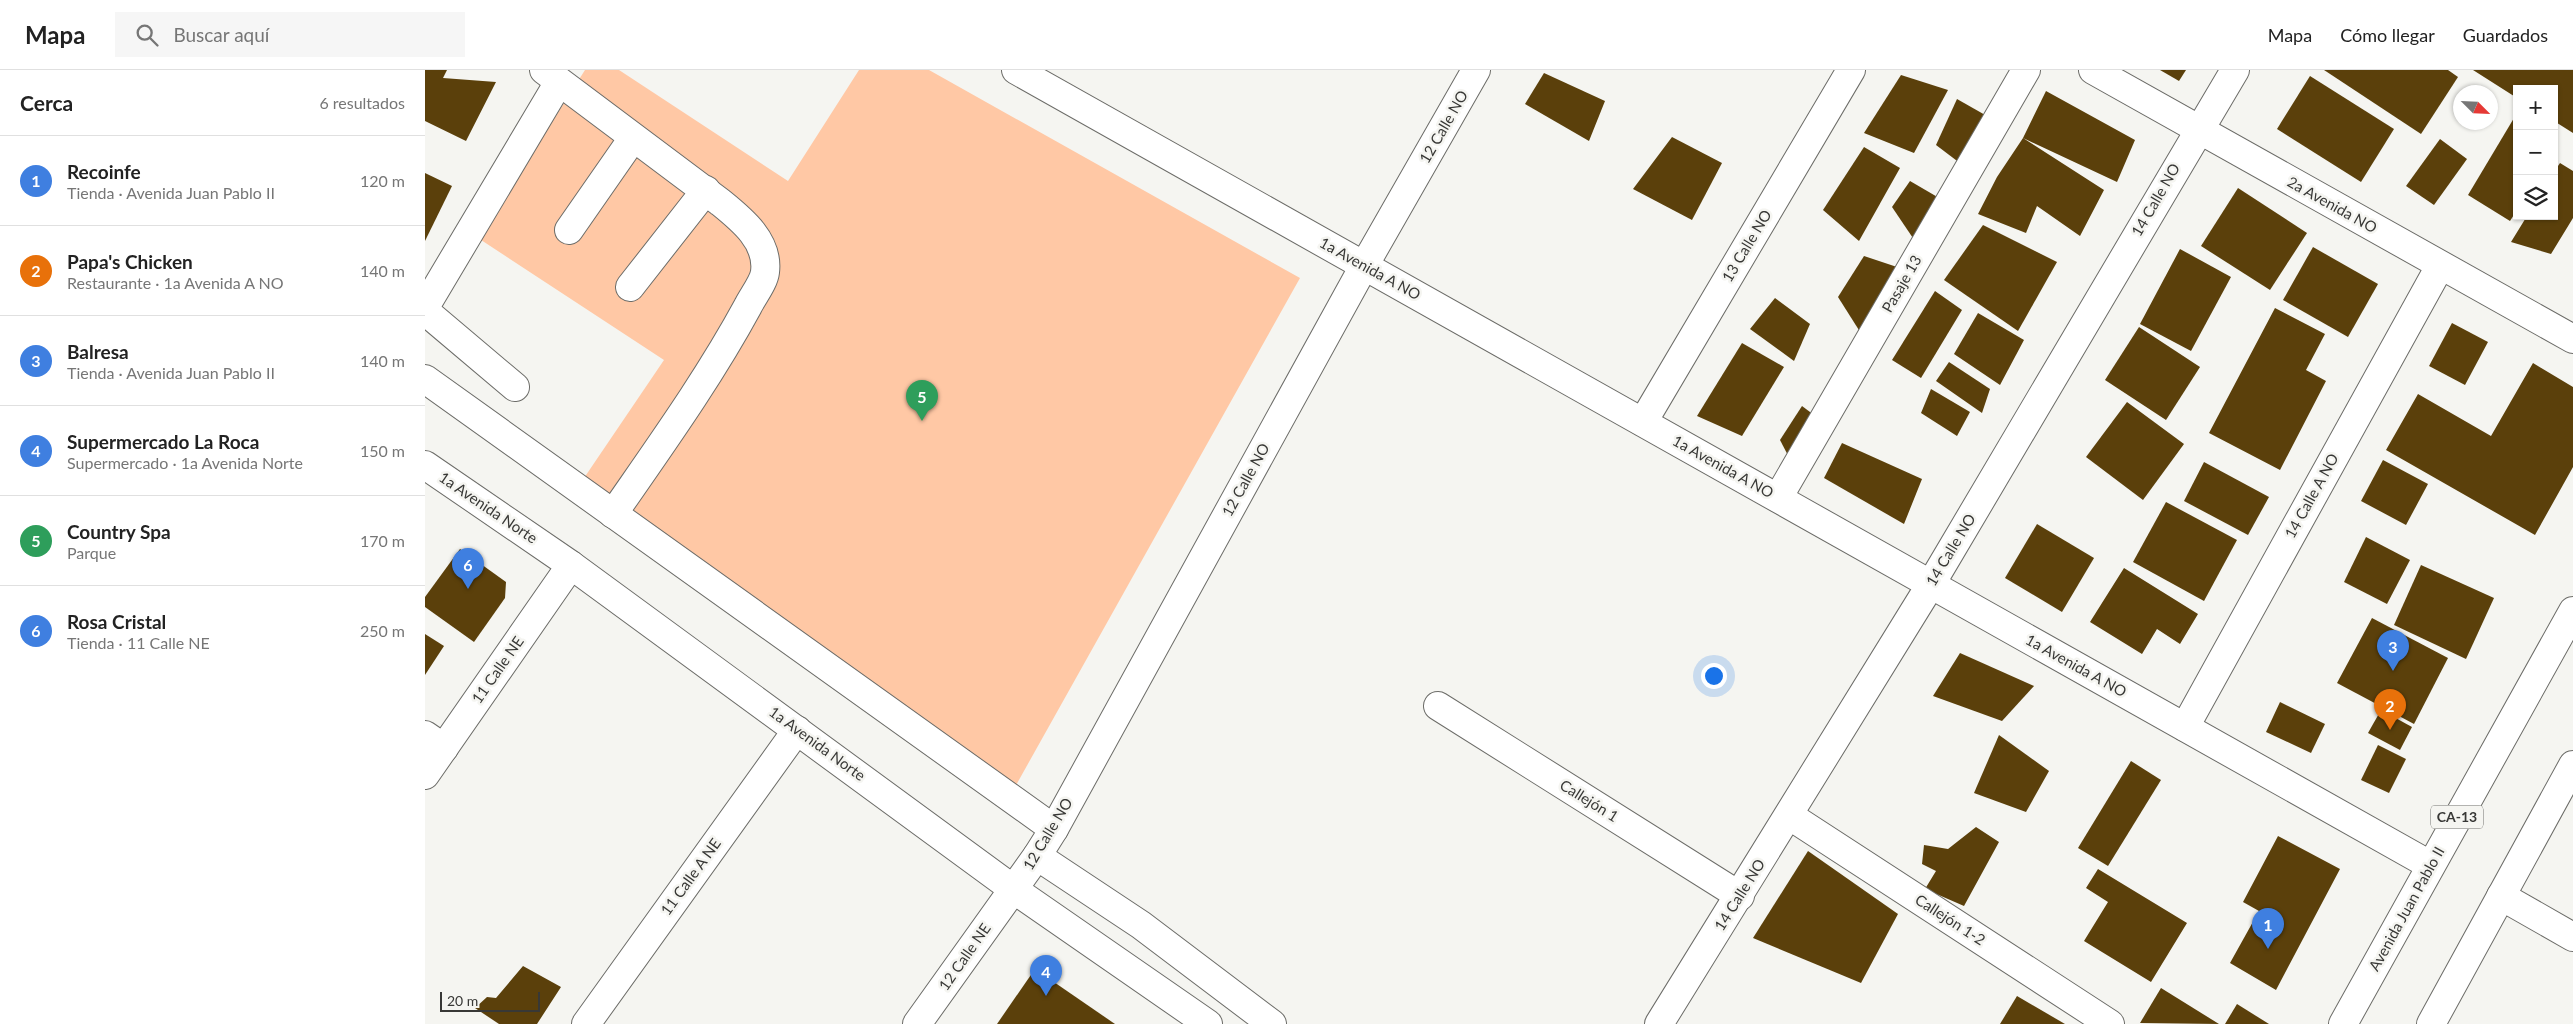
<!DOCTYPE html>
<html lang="es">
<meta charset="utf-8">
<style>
:root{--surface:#fff;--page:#f6f6f6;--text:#222;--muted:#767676;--line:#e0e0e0;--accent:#0f766e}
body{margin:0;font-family:Lato,sans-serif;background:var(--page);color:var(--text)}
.controls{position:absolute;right:15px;top:15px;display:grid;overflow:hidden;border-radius:0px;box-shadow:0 1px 4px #0004}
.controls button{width:45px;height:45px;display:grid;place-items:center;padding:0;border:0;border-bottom:1px solid var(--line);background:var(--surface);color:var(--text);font:25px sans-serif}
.compass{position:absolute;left:2028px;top:15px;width:45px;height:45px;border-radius:50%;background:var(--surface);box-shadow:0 1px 4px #0004;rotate:114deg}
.scale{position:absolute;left:15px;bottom:12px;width:100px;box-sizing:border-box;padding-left:5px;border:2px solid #383836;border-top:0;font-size:14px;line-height:18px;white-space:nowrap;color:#383836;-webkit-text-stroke:4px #f5f5f1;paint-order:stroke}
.you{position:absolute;left:1288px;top:605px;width:18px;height:18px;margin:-12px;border:4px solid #fff;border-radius:50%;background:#1a73e8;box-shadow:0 0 0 8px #1a73e833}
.badge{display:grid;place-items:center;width:32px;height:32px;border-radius:50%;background:var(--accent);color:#fff;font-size:16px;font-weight:700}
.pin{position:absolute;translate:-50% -41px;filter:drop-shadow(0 1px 2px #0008)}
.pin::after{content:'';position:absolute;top:26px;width:18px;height:15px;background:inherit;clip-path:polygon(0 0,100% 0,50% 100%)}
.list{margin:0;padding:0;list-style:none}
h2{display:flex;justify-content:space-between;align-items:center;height:65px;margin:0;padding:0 20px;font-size:21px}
h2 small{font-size:16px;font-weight:400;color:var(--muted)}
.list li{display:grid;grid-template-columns:32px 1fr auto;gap:15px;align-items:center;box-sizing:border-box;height:90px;padding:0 20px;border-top:1px solid var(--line)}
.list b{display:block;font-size:19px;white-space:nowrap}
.list p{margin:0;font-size:16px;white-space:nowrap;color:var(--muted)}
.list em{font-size:16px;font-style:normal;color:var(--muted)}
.icon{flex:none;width:28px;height:28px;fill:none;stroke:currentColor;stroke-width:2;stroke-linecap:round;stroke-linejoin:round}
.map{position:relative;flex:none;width:2148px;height:954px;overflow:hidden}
header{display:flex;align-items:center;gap:30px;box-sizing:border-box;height:70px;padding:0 25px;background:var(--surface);border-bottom:1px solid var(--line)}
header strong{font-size:24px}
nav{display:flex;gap:28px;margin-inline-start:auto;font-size:18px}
.search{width:350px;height:45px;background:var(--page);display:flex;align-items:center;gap:12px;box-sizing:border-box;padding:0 18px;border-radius:0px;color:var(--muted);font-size:19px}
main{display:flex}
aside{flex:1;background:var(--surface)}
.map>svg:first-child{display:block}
.green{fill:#ffc8a5}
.building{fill:#5b400b}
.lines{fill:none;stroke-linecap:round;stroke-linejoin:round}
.minor-casing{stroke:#6c6c68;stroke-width:30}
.highway-casing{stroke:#6c6c68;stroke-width:30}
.minor{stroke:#fff;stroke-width:28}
.highway{stroke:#fff;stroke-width:28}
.labels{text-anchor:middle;stroke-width:5;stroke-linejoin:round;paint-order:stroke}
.shield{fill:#f5f5f1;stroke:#71716e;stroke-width:1}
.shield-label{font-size:14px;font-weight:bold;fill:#383836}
.street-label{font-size:15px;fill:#383836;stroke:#f5f5f1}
</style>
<header>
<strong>Mapa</strong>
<div class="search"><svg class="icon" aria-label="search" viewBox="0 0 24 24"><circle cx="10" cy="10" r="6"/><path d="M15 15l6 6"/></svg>Buscar aquí</div>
<nav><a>Mapa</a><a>Cómo llegar</a><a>Guardados</a></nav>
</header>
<main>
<aside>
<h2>Cerca<small>6 resultados</small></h2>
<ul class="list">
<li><span class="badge" style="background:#3f7fe0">1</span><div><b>Recoinfe</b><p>Tienda · Avenida Juan Pablo II</p></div><em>120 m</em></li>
<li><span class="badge" style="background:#e8710a">2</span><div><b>Papa's Chicken</b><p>Restaurante · 1a Avenida A NO</p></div><em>140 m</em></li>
<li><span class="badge" style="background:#3f7fe0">3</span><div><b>Balresa</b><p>Tienda · Avenida Juan Pablo II</p></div><em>140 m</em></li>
<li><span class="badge" style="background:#3f7fe0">4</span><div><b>Supermercado La Roca</b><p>Supermercado · 1a Avenida Norte</p></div><em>150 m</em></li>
<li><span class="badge" style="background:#2e9e5b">5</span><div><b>Country Spa</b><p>Parque</p></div><em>170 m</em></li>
<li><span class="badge" style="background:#3f7fe0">6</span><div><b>Rosa Cristal</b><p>Tienda · 11 Calle NE</p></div><em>250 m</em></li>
</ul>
</aside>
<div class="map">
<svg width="2148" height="954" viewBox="0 0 2148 954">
<rect width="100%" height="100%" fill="#f5f5f1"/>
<path class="green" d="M160,0H194L363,111L434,0H504L875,208L590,717L157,411L239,290L53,168Z"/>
<g class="building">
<path d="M0,0H22L18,8L71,12L41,71L0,51Z"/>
<path d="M1735,0H1761L1754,11Z"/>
<path d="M1899,0H2023L2033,7L1996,64Z"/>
<path d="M2048,0H2148V63L2129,51V19H2092V28Z"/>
<path d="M1119,3L1180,31L1164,71L1100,34Z"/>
<path d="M1476,5L1523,20L1489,83L1439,63Z"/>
<path d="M1885,6L1969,59L1936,112L1852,59Z"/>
<path d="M1621,21L1710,70L1692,112L1598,68L1679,120L1655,166L1612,136L1601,163L1553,144L1572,107L1598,68Z"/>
<path d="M1532,29L1576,54L1548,103L1511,75Z"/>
<path d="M2092,43V140L2085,151L2043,125Z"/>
<path d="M1247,67L1297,93L1267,150L1208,119Z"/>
<path d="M2015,69L2042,89L2009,135L1981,116Z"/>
<path d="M1439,77L1475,98L1434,171L1398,140Z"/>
<path d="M2135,93L2148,101V148L2126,184L2086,172L2102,146H2129V102Z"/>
<path d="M0,103L27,116L0,171Z"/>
<path d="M1485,111L1521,132L1496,180L1467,137Z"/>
<path d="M1813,118L1882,163L1845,220L1776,176Z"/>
<path d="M1558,155L1632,192L1593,261L1519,210Z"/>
<path d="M1888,177L1953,214L1923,267L1858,230Z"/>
<path d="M1755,179L1806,207L1766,281L1715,254Z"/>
<path d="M1439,186L1478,199L1444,276L1413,227Z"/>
<path d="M1510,221L1537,240L1496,308L1467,290Z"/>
<path d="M1350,228L1385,254L1369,291L1325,259Z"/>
<path d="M1850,238L1900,264L1881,300L1901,311L1855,400L1784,363Z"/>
<path d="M1553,243L1599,270L1575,315L1529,284Z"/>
<path d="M2027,253L2063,272L2040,315L2004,296Z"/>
<path d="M1714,257L1775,297L1741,350L1680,310Z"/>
<path d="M1317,273L1359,297L1317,366L1272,346Z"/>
<path d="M1524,292L1565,319L1557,343L1511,311Z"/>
<path d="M2108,293L2148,317V397L2110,465L1961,380L1993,324L2066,366Z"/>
<path d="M1506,319L1545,342L1532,366L1496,343Z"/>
<path d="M1702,332L1759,374L1718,430L1661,387Z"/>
<path d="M1377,336L1401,354L1369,397L1355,370Z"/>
<path d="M1417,373L1497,409L1479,454L1399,408Z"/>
<path d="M1958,390L2003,414L1981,455L1936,431Z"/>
<path d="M1779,392L1844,427L1823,465L1759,431Z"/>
<path d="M1741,432L1812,470L1779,531L1708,492Z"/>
<path d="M1612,454L1669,488L1637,542L1580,508Z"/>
<path d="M1941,467L1985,490L1962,534L1919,512Z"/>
<path d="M35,479L81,512L80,528L49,572L0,537V527Z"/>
<path d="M1996,495L2069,528L2041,589L1969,555Z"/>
<path d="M1699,498L1773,544L1755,574L1732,559L1717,584L1665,552Z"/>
<path d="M1947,548L2023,588L1989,654L1912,613Z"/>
<path d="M0,564L19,576L0,605Z"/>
<path d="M1535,583L1609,616L1577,651L1508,626Z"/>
<path d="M1855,632L1900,654L1886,683L1841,662Z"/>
<path d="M1956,640L1987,657L1975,680L1943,663Z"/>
<path d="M1574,665L1624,701L1601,742L1549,723Z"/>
<path d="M1953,675L1981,689L1964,723L1936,710Z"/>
<path d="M1706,691L1736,710L1683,796L1653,778Z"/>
<path d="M1551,757L1574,772L1539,836L1500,819L1511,801L1497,794L1499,775L1523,779Z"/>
<path d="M1853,766L1915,799L1851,920L1805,893L1834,841L1818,832Z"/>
<path d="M1383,781L1473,844L1436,913L1328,868Z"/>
<path d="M1673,799L1762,853L1726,912L1659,871L1683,832L1661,818Z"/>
<path d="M98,896L136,917L112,954H74L50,938L62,927L71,928Z"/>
<path d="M610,899L690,954H572Z"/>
<path d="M1736,918L1794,954L1715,953Z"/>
<path d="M1592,926L1640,954H1575Z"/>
<path d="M1812,934L1844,954H1800Z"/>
</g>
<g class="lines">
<defs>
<g id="minor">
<path d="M119,0L295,132C316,149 344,171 340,202C339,212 328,226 323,236C284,308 235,376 188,444"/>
<path d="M591,0L2005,795"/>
<path d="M1668,0L2148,269"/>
<path d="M144,160L208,68"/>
<path d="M205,217L281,120"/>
<path d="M0,237L134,12"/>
<path d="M0,241L90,317"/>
<path d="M0,309L629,759"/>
<path d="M1218,352L1426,0"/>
<path d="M0,395L146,495L588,819L783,954"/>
<path d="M1353,428L1601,0"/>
<path d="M1013,636L1315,826"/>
<path d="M1760,657L2015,196"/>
<path d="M0,665L19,678"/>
<path d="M0,705L146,495"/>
<path d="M1365,746L1685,954"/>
<path d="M612,786L716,855L847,954"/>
<path d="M2076,826L2148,867"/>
<path d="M161,954L372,660"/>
<path d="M492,954L612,786L629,759L939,196L1051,0"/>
<path d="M1234,954L1506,514L1810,0"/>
</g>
<g id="highway">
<path d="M1918,954L2148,541"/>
<path d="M2006,954L2148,695"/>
</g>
</defs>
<use href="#minor" class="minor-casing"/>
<use href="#highway" class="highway-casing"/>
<use href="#minor" class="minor"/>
<use href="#highway" class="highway"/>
</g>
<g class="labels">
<rect class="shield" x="2006" y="735.5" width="52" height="23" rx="4"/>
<g class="shield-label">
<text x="2032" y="752">CA-13</text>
</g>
<g class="street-label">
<text transform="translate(1019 57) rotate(-60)" y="5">12 Calle NO</text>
<text transform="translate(1731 130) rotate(-60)" y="5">14 Calle NO</text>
<text transform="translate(1907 135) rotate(29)" y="5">2a Avenida NO</text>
<text transform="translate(1322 176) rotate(-59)" y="5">13 Calle NO</text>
<text transform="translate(945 199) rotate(29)" y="5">1a Avenida A NO</text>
<text transform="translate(1477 214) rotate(-60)" y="5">Pasaje 13</text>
<text transform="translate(1298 397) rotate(29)" y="5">1a Avenida A NO</text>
<text transform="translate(821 410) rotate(-61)" y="5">12 Calle NO</text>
<text transform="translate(1887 426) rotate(-61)" y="5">14 Calle A NO</text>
<text transform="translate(63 438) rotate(34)" y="5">1a Avenida Norte</text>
<text transform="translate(1526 480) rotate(-59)" y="5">14 Calle NO</text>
<text transform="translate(1651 596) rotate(29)" y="5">1a Avenida A NO</text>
<text transform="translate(73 600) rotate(-55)" y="5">11 Calle NE</text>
<text transform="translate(392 674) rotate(36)" y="5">1a Avenida Norte</text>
<text transform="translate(1164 731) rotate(32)" y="5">Callejón 1</text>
<text transform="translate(623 764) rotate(-59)" y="5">12 Calle NO</text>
<text transform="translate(266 807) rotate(-54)" y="5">11 Calle A NE</text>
<text transform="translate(1315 825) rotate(-58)" y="5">14 Calle NO</text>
<text transform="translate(1982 839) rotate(-61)" y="5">Avenida Juan Pablo II</text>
<text transform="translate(1525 850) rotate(33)" y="5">Callejón 1-2</text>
<text transform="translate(540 887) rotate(-55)" y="5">12 Calle NE</text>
</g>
</g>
</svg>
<div class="controls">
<button>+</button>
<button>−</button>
<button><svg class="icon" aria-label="layers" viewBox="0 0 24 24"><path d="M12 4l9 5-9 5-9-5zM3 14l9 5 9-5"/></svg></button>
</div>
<svg class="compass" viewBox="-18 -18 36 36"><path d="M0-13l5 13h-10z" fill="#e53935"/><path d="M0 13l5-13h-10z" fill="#767676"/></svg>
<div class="scale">20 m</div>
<div class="you"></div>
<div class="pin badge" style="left:1843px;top:879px;background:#3f7fe0">1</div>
<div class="pin badge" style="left:1965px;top:660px;background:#e8710a">2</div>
<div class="pin badge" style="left:1968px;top:601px;background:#3f7fe0">3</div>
<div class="pin badge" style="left:621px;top:926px;background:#3f7fe0">4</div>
<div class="pin badge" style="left:497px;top:351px;background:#2e9e5b">5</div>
<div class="pin badge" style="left:43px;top:519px;background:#3f7fe0">6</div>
</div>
</main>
